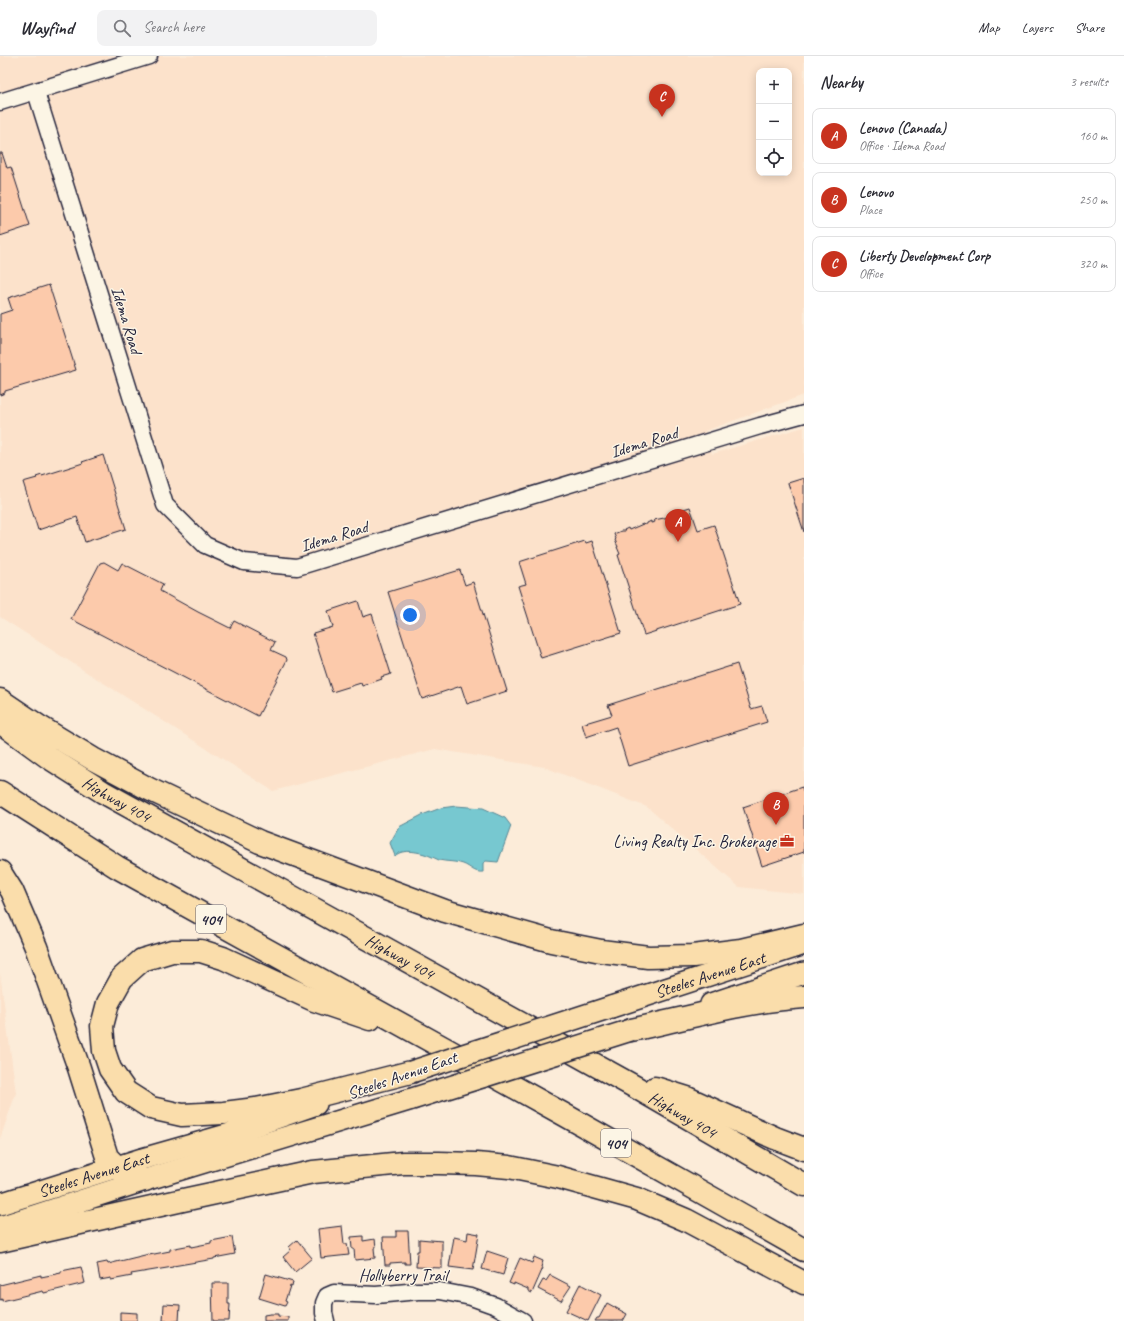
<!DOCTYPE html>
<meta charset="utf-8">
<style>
:root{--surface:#fff;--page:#f2f2f3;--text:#2b2b33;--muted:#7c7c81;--line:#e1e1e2;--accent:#c8321e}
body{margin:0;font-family:Caveat,sans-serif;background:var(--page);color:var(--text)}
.controls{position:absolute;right:12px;top:12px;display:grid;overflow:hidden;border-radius:8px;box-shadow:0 2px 10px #0003}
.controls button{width:36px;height:36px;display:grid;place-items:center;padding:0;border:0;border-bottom:1px solid var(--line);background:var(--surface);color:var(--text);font:20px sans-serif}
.you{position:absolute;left:410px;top:559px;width:14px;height:14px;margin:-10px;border:3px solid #fff;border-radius:50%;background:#1a73e8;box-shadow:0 0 0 6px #1a73e833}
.badge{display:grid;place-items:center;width:26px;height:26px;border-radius:50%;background:var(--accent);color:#fff;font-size:13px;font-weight:700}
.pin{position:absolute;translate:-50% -33px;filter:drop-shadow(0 1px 2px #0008)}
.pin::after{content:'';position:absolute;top:21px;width:14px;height:12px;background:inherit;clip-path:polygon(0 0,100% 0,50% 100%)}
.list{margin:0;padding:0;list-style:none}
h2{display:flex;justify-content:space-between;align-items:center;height:52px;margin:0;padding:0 16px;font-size:17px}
h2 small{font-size:13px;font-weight:400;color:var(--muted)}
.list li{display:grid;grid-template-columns:26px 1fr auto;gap:12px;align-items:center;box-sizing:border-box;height:56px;margin:0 8px 8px;padding:0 8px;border:1px solid var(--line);border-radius:8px}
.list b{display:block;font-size:15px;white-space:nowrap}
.list p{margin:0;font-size:13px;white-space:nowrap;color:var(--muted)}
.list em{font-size:13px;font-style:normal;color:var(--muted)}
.icon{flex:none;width:22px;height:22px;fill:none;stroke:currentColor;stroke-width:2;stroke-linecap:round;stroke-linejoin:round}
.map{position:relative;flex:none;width:804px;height:1265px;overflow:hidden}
header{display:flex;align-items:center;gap:24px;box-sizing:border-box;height:56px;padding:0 20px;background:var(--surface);border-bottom:1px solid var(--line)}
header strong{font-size:19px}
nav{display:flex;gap:22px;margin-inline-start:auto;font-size:14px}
.search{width:280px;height:36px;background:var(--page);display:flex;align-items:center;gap:10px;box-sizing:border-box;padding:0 14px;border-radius:8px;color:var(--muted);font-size:15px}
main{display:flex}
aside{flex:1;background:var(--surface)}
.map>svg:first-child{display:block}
.built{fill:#fce2cb;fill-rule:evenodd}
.water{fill:#77c8d0;stroke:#558694}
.building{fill:#fccaab;stroke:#22223b}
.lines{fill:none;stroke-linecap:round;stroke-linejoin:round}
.minor-casing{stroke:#22223b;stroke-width:19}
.major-casing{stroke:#22223b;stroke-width:24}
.highway-casing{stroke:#22223b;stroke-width:25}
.minor{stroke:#fcf5e5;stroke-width:16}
.major{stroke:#faddab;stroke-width:21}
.highway{stroke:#faddab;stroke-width:22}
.major-bridge-casing{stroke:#22223b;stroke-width:24;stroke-linecap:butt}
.major-bridge{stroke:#faddab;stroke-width:21}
.labels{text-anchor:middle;stroke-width:3;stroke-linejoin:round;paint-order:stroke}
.shield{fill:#fcf5e5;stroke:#63616e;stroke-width:1}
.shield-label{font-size:16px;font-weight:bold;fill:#22223b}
.street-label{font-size:17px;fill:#22223b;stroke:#fcf5e5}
.poi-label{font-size:17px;fill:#22223b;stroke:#fcf5e5;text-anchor:end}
</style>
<header>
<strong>Wayfind</strong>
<div class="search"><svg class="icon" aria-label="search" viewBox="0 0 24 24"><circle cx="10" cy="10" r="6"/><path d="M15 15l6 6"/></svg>Search here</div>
<nav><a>Map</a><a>Layers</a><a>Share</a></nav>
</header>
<main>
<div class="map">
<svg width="804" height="1265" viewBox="0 0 804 1265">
<rect width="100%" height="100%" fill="#fcecd9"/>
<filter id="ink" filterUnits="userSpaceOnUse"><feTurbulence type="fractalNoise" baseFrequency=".025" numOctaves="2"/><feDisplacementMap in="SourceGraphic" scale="8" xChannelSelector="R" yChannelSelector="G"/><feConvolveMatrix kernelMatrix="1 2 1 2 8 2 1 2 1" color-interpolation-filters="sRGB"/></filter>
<g filter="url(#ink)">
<g class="built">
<path d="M0,0H804V339L705,375L712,398L804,371V838L739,831L647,751L544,711L435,693L273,735L0,561ZM759,15H789V117H759Z"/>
<path d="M0,917L16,1037L0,1083Z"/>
</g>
<path class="water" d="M456,750L483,752L505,762L511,770L498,806L486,805L483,807V816C474,817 471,811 463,808C456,805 446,806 439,804C436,803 433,801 430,800C421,796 402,792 395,800L390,787L399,771L422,759L441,752Z"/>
<g class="building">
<path d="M0,97H2L7,112L11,111L30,170L0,180Z"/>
<path d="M49,229L76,314L5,335V337L0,339V258L12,254L8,242Z"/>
<path d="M103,399L126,473L85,486L77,461L38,474L23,426L37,422L36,421L42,419V420L83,407L82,406Z"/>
<path d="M804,422V476L788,427Z"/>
<path d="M690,451L698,474L714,469L740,548L644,579L618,499L620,498L617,491H618L615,484L616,483L614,478L621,475H625L624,474L628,472L629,474L643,468L644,469L647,468V467L651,465V467L655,466L654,464L669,461L668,458Z"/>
<path d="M585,485L586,487L592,485L621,577L541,602L518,530L526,528L519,506Z"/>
<path d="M104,506L118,514L122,507L163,528L160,535L198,556L230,572L234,565L275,586L271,594L286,601L287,604L258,660L71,563L100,507Z"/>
<path d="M460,514L465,529L473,526L507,635L467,648L461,630L422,643L388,536Z"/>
<path d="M358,545L363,561L372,558L391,618L381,621L382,623L362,630L361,627L332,636L313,577L333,571L328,555Z"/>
<path d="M737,608L751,653L762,650L767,666L628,710L616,671L586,681L582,668L612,659L608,649Z"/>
<path d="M802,731L804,738V796L762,810L743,751Z"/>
<path d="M342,1170L344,1188H347L349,1199L321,1202L318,1173Z"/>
<path d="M396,1175H408L410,1208H405V1206L390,1207V1209H385L383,1181H396Z"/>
<path d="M468,1176L479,1178L473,1214L449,1211L454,1181L467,1184Z"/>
<path d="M363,1180V1185L375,1183L376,1191L374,1192L375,1202L355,1204L354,1193H352L351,1181Z"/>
<path d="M232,1181L235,1198L214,1202V1203L173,1210V1211L131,1218L132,1220L111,1224V1222L100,1224L97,1208L107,1206L108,1208L149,1198V1199L170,1195V1193L191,1189V1191L211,1187V1185Z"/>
<path d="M419,1183L442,1185V1212L416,1211L417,1195H419Z"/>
<path d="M297,1184L312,1202L295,1216L283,1201L291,1194L289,1191Z"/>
<path d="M487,1195L508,1202L503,1219L482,1213Z"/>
<path d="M534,1201L543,1205L541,1211L543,1212L532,1237L528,1235V1233L514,1227V1229L509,1227L520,1202L532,1207Z"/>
<path d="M81,1211L85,1227L44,1237L43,1235L2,1245V1243L0,1244V1229L41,1219V1221L61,1217V1215Z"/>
<path d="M266,1218L293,1226L292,1231L290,1230L285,1245L287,1246L285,1250L259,1242Z"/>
<path d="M550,1219L571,1230L561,1245L538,1233L543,1224L546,1225Z"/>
<path d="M212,1227H228V1248H230L229,1265H213Z"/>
<path d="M580,1228L601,1239L588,1265L566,1255Z"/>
<path d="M607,1247L627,1258L623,1265H595L597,1262H599Z"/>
<path d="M164,1248L180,1249L179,1265H163Z"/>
<path d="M120,1256L137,1257V1265H120Z"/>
<path d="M270,1258H278V1260L288,1261V1265H264V1259Z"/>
</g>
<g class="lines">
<defs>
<g id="minor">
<path d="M36,36L165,449L205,489L244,506L297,511L760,370L804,358"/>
<path d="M0,46L149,0"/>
<path d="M326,1265L324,1257V1247L327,1240L334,1237L376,1239L418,1235H440L471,1241L496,1250L523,1265"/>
</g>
<g id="major">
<path d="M711,948L804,917"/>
<path id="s1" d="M611,951L804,888"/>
<path id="s2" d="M0,1148L142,1103L230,1078L316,1048"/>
<path d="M0,1171L145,1124L412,1043"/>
</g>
<g id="highway">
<path d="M0,644L40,671L93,703L149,733L260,786L445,855L551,885L601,895L648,901L693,900L741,894L804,879"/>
<path id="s3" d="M0,666L48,701L103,736L637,1032L804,1129"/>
<path d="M0,736L117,811L563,1058L804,1194"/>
<path d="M0,816L12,835L36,891L79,1012L107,1101L126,1120L145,1124"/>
<path d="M370,963L314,944L223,902L201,895H172L142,904L122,922L108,947L102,970L104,995L110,1013L126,1036L151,1052L182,1059L224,1057L256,1053L301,1044L411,1016"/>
<path d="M631,974C688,962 745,945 804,941"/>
<path d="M655,1032L687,1042L775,1082L804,1093"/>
<path d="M0,1185L183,1144L313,1116L403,1107H439L476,1108L509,1111L558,1121L637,1143L686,1164L804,1227"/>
</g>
</defs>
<use href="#minor" class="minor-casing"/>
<use href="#major" class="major-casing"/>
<use href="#highway" class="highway-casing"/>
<use href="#minor" class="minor"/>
<use href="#major" class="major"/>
<use href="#highway" class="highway"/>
<defs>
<g id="major-bridge">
<path d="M411,1016L611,951"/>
<path d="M412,1043L631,974"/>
</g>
</defs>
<use href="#major-bridge" class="major-bridge-casing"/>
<use href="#major-bridge" class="major-bridge"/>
</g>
</g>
<defs>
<symbol id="office-bare" viewBox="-9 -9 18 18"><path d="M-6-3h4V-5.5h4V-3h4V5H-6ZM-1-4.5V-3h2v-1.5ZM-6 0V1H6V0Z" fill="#c8321e" stroke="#fcf5e5" stroke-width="2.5" paint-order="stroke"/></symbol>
</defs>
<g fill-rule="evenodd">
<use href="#office-bare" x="777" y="775" width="20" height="20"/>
</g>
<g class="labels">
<g class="shield">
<rect x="196" y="849" width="30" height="28" rx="3"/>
<rect x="601" y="1073" width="30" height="28" rx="3"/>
</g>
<g class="shield-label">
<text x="211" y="869">404</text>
<text x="616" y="1093">404</text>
</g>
<g class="street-label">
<text transform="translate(127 264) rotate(73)" y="6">Idema Road</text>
<text transform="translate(644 386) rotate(-17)" y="6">Idema Road</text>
<text transform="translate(334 480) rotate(-17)" y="6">Idema Road</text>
<text dy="6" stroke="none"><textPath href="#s3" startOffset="140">Highway 404</textPath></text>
<text dy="6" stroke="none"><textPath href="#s3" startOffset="464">Highway 404</textPath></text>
<text dy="6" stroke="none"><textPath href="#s1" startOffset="104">Steeles Avenue East</textPath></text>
<text transform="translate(402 1019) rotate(-19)" y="6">Steeles Avenue East</text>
<text dy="6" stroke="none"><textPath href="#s3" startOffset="788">Highway 404</textPath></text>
<text dy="6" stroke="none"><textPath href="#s2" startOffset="98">Steeles Avenue East</textPath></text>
<text x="403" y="1225">Hollyberry Trail</text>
</g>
<g class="poi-label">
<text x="776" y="791">Living Realty Inc. Brokerage</text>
</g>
</g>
</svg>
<div class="controls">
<button>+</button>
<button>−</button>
<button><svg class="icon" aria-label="locate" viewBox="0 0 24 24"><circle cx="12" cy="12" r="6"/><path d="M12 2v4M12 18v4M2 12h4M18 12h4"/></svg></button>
</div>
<div class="you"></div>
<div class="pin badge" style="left:678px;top:486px">A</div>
<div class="pin badge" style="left:776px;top:769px">B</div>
<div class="pin badge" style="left:662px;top:61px">C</div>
</div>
<aside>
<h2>Nearby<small>3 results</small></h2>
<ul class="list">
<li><span class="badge">A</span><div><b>Lenovo (Canada)</b><p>Office · Idema Road</p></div><em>160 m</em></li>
<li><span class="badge">B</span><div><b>Lenovo</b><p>Place</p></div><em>250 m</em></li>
<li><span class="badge">C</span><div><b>Liberty Development Corp</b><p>Office</p></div><em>320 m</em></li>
</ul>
</aside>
</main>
